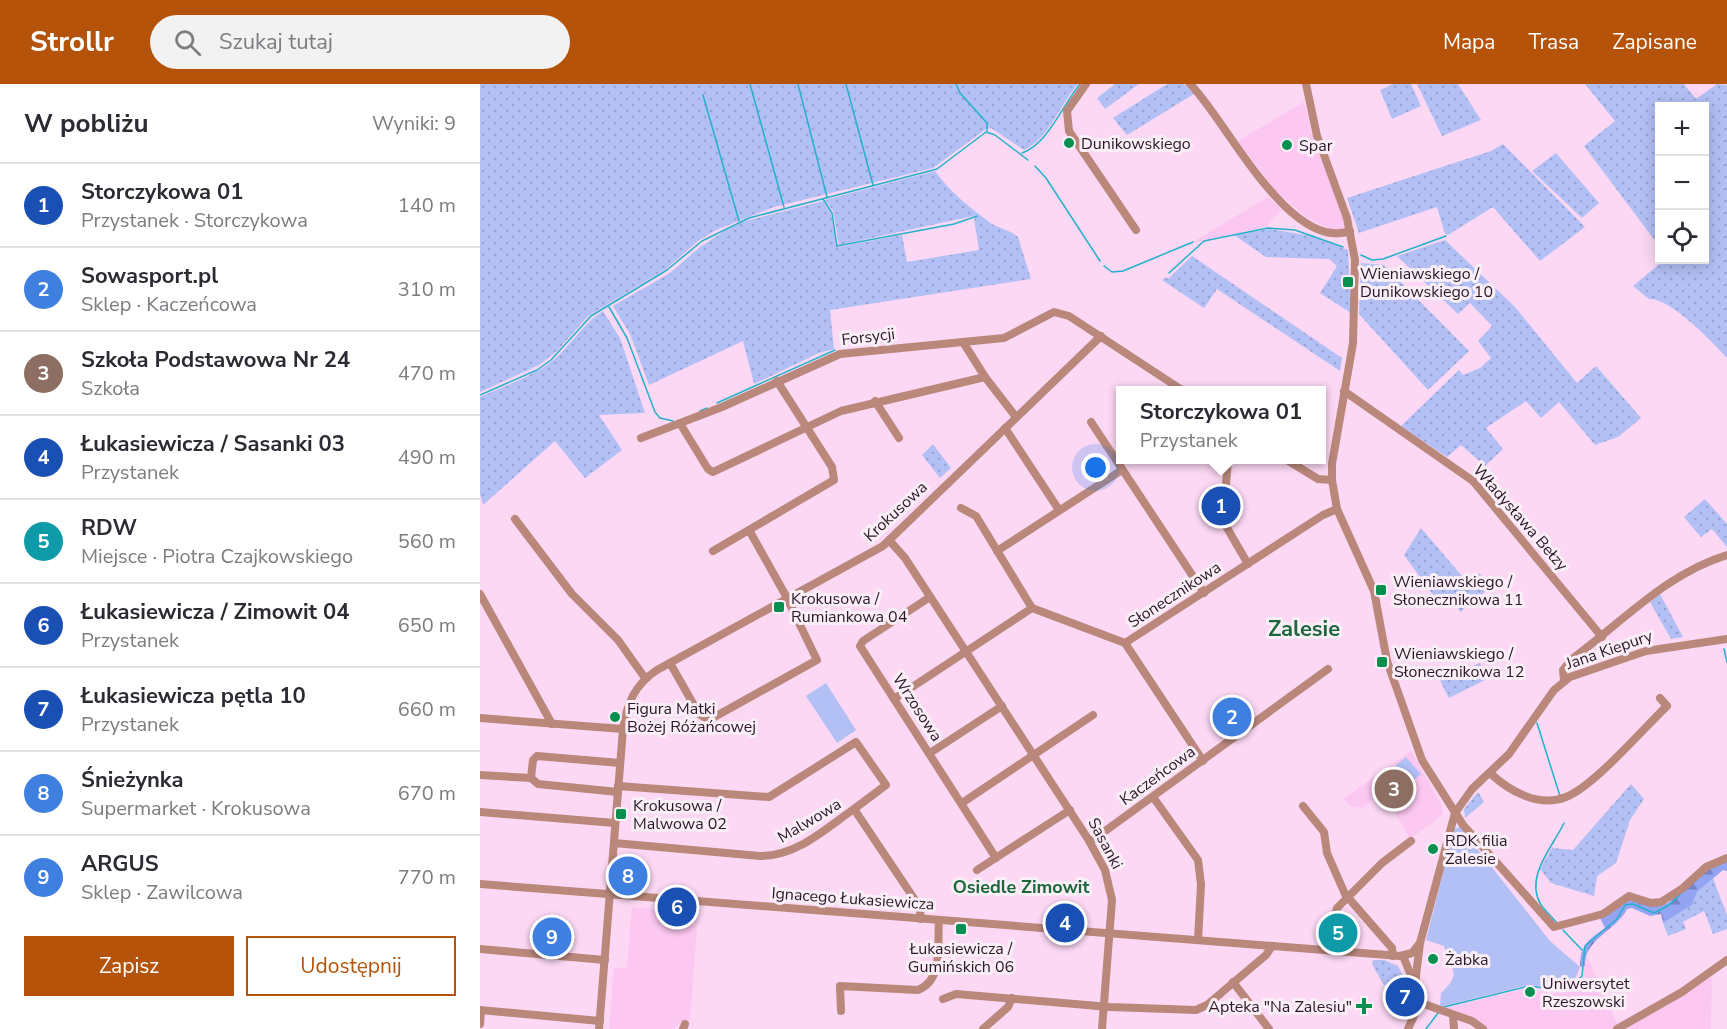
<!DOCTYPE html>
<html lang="pl">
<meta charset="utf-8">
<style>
:root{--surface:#fff;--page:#f2f2f3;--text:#2b2b33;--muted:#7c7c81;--line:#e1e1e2;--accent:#b45309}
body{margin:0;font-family:"Nunito Sans",sans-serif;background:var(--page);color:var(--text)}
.controls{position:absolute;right:18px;top:18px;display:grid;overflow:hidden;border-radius:0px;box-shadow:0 3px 15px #0003}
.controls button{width:54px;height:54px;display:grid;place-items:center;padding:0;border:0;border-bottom:2px solid var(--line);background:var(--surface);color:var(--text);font:30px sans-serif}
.you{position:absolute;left:616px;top:384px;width:21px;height:21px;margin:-15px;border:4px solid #fff;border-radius:50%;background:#1a73e8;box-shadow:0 0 0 9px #1a73e833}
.badge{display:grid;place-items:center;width:39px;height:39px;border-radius:50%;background:var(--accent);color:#fff;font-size:20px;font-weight:700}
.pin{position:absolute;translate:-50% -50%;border:3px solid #fff;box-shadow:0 2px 6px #0006}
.popup{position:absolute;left:636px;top:302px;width:210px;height:78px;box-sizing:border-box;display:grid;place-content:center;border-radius:0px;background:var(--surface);filter:drop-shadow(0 2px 4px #0005);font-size:20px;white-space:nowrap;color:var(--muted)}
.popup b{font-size:22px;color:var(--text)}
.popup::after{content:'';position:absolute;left:50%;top:100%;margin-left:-12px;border:12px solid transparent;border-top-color:var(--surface)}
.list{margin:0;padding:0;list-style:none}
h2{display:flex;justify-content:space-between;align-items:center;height:78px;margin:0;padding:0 24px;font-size:26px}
h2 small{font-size:20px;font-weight:400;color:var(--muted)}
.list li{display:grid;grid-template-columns:39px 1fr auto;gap:18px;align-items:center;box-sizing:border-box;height:84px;padding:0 24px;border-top:2px solid var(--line)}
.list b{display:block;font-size:22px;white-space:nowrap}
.list p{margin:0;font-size:20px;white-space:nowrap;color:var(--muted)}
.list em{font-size:20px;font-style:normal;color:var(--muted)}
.actions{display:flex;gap:12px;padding:18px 24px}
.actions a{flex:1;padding:14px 0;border:2px solid var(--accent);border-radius:0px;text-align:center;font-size:21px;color:var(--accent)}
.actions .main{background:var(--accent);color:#fff}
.icon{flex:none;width:33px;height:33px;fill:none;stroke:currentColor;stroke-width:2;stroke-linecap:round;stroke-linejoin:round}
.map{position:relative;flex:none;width:1247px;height:945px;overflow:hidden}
header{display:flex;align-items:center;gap:36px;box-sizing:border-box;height:84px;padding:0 30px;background:var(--accent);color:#fff}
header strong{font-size:28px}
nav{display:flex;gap:33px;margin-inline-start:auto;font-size:21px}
.search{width:420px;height:54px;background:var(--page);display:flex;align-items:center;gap:15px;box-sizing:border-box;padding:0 21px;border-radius:33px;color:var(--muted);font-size:22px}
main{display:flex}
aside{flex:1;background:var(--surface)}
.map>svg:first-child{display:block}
.built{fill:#fcc7f1}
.grass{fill:url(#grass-dots)}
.forest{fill:url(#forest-firs)}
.park{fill:#b3c0f5}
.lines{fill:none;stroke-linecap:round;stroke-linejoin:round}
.stream{stroke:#24b1ca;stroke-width:1.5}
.minor{stroke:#ba877b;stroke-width:8}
.poi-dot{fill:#05904f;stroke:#faeef7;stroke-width:2}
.labels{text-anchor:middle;stroke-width:6;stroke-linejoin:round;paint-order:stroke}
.poi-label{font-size:16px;fill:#2c1728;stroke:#faeef7;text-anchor:start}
.street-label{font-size:16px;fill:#2c1728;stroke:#faeef7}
.neighbourhood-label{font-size:18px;font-weight:bold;fill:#1c663b;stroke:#faeef7}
.district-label{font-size:22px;font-weight:bold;fill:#1c663b;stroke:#faeef7}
</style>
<header>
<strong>Strollr</strong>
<div class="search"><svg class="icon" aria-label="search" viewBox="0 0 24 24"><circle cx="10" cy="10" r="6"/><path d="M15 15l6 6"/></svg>Szukaj tutaj</div>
<nav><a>Mapa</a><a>Trasa</a><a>Zapisane</a></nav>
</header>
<main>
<aside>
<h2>W pobliżu<small>Wyniki: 9</small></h2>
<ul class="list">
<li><span class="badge" style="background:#1a4fb4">1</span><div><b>Storczykowa 01</b><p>Przystanek · Storczykowa</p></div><em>140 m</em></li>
<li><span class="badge" style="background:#3f7fe0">2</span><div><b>Sowasport.pl</b><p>Sklep · Kaczeńcowa</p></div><em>310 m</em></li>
<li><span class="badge" style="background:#8d6e63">3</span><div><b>Szkoła Podstawowa Nr 24</b><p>Szkoła</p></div><em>470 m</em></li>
<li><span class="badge" style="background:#1a4fb4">4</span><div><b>Łukasiewicza / Sasanki 03</b><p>Przystanek</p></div><em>490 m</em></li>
<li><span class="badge" style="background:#0f9aa8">5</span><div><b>RDW</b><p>Miejsce · Piotra Czajkowskiego</p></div><em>560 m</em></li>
<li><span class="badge" style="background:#1a4fb4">6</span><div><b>Łukasiewicza / Zimowit 04</b><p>Przystanek</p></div><em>650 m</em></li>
<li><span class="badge" style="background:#1a4fb4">7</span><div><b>Łukasiewicza pętla 10</b><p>Przystanek</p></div><em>660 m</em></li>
<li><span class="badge" style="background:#3f7fe0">8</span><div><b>Śnieżynka</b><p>Supermarket · Krokusowa</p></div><em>670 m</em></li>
<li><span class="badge" style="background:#3f7fe0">9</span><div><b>ARGUS</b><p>Sklep · Zawilcowa</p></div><em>770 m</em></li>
</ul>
<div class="actions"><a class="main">Zapisz</a><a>Udostępnij</a></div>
</aside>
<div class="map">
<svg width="1247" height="945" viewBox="0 0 1247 945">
<defs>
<pattern id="grass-dots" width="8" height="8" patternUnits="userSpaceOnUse" patternTransform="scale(1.5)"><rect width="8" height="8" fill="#b3c0f5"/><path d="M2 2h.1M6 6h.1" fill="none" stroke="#9aa4d2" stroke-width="1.8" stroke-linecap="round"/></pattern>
<pattern id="forest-firs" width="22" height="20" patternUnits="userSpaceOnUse" patternTransform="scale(1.5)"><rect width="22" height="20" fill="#93a4f3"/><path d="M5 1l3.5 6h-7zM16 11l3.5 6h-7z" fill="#7885c5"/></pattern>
</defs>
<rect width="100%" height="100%" fill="#fcd8f4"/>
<g class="built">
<path d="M824,18L834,58L867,141L865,148L854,147L826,133L795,106L758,57Z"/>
<path d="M788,113L802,126L788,140L789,142L718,158L716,156Z"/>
<path d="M931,667L962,722L963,730L930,755L906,713L897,712L882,724L873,723L863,715Z"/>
<path d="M152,823L218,829L210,936H204L193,945H129L134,884H147Z"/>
<path d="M1106,871L1138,941L1132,945H1007L1002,940L966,924L1044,905L1073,909L1089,908L1102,895Z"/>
<path d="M1232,893L1231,945H1145Z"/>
</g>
<g class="grass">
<path d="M0,0H598C580,20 569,55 544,66L511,44L506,45L453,84L294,123L236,146L218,157L186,185L108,232L77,267L59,281L0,308Z"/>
<path d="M635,0H659L625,25L617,14Z"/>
<path d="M687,0H704L714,10L647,51L633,34Z"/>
<path d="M913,0H931L941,22L912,35L900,6Z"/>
<path d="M937,0H978L1001,36L962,52Z"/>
<path d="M1105,0H1204L1216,15L1237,0L1247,1V274C1233,258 1189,213 1169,215L1153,202L1184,176H1224V22H1180L1179,162L1104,62L1135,37Z"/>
<path d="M1023,60L1105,143L1060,177L1013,123L968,151L965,150L957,123L879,149L867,114L1011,67Z"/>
<path d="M1076,69L1119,119L1102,134L1052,87Z"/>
<path d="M455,87C471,109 490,124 512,140C521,145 530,146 538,153L551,195L350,226L354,265L339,269L274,300L263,257L169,301L150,250L133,222L190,189L220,163L243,148L265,137L343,117L351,129L358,163L422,151L427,178L499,166L494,135L498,131L359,161L353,127L345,116Z"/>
<path d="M790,145L832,152L868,166L871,229L840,209L857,182L849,175L786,173L754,151Z"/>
<path d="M965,156L1035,223L1097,299L1116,282L1161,334L1138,353L1115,361L1079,318L1061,334L1046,317L1006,344L1023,365L1005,382L981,361L967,373L921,342L979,286L983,291L1000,284L1011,274L998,257L1012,242L990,219L978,230L917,172Z"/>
<path d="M712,172L862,274L860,287L737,205L724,224L682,196L686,193L688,195Z"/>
<path d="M881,179L904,181L989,267L948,306L879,230Z"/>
<path d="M123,227L140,254L165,329L119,331L142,366L105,394L75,357L3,421L0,410V313C26,301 56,292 78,272C94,257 104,239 123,227Z"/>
<path d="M453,360L471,384L460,394L442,371Z"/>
<path d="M1225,415L1247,440V463L1232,445L1221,453L1204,433Z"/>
<path d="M941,444L987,498L999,489L1011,503L980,528L972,511L959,519L924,471Z"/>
<path d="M1180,510L1203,553L1191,555L1170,518Z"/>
<path d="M1000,579L1007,595L969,614L960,597Z"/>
<path d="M1151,700L1164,715L1150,736L1136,779L1117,792L1114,812L1071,799L1060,785L1072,764L1093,766Z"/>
<path d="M998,708L1004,718L985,734L984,725Z"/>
<path d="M1233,794L1247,831V845L1233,850L1224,827L1203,838L1206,845L1188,852L1183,839L1212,821L1217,808Z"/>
<path d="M904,876L918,882L927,900L915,905L903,900L892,880L893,876Z"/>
</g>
<path class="forest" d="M1247,777V787L1243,786L1217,808L1212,821L1183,839L1181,830L1170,832L1152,824L1147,825C1136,847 1104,855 1105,882L1100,883C1100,861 1108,856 1125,844L1120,834L1151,815L1180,821L1188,819L1227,784Z"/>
<g class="park">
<path d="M346,599L376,646L357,659L326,612Z"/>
<path d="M926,673L941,690L930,699L915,682Z"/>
<path d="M980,743L1070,857L1100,883C1096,894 1093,901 1081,906L1048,901L960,923L961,909C982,890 972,887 964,862L946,856L974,745Z"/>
</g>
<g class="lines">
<g class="stream">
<path d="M270,0L304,123"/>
<path d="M318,0L347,113"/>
<path d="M366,0L393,101"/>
<path d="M476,0L480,9L507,39V47"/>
<path d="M223,11L259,137"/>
<path d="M542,69C568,60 583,20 600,0"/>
<path d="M555,82L566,94L620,177"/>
<path d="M343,115L352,129L357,162L474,140L497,132"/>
<path d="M881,171L892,176L903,175L966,152"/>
<path d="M624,182L632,188L643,187L713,158"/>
<path d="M689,189L724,157L788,144L815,146L863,163"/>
<path d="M129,223L147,254L175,328L180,334L193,337"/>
<path d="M0,311L57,286L71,276L111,232L187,186L222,157L269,134L457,85L506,48L515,51L548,76"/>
<path d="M237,319L355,266"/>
<path d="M220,327L227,324"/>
<path d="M1244,565L1247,578"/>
<path d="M1057,639L1080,712"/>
<path d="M1077,839C1072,833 1065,827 1061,821C1044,792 1073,763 1084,739"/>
<path d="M1083,846L1102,866"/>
<path d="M964,923L1049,902L1086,907L1102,892L1105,862L1137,835L1145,821L1153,820L1174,829L1189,821L1200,811"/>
<path d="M946,945L958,929"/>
</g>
<g class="minor">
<path d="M606,0L587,27L589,47L656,146"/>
<path d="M710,0C745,34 809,169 870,147"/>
<path d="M826,0L837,52L867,134L875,176L873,259L852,380V396L857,425L894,507L907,577L942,676L983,741L1074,843L1123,830L1149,812L1171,819L1181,818L1203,804L1226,783L1247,774"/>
<path d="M483,258L505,293L536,333"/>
<path d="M864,307L993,397L1122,553"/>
<path d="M395,317L419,354"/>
<path d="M611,338L724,509"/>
<path d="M201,341L228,385L233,388L361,327L505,293"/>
<path d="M525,344L579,426"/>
<path d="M161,354L242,323L360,270L524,254L574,228L589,232L702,306"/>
<path d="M748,376L743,437L768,480"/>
<path d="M807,376L838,395L852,396"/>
<path d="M481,424L496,432L552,524L645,559L843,431L857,425"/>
<path d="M35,435L92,510L138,556L165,594"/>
<path d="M409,456L425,474L608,755L625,786L632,816L622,945"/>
<path d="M233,467L354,396L352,383L297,297"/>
<path d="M517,467L642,386"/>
<path d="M0,510L72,640"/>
<path d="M450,513L383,557L380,562L516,774"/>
<path d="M645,559L723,677"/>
<path d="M190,579L219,630L229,636L337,576L306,512L269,446"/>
<path d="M1084,596L1083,586L1092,575C1141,539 1187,489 1247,471"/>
<path d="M414,615L552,524"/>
<path d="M0,634L143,645"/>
<path d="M450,669L522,622"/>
<path d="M1010,689C1029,707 1059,724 1086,713C1113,703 1163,645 1187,622L1180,614"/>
<path d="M0,691L51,694L58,700L138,708"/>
<path d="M51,694L53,676L57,672L140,679"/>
<path d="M138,702L289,713L376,658L406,701L374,725"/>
<path d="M673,713L718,776L721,800L718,856"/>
<path d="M482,719L613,631"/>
<path d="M823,722L844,748L847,769L865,810L912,864L913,872"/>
<path d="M0,728L135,739"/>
<path d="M610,758L848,585"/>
<path d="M134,759L280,772C316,773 346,744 374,725L435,816L440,827L441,835"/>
<path d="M497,786L590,726"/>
<path d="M0,800L920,872L932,869L940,859"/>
<path d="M0,865L125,876"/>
<path d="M847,866L857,824L902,779L931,757"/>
<path d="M923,872L941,916L928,945"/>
<path d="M753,898L789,945"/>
<path d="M935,900L940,859L975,729L992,705L1029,670L1074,606L1090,593L1166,567L1247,555"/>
<path d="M463,915L476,910L630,923L716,926L727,921L786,871L792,862"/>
<path d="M941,919L992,937L1003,945"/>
<path d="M0,926L120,937"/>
<path d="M361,927L360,902L438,906C464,896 457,860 459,836"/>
<path d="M973,932L974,945"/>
<path d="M0,940L1,927"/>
<path d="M119,945L143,645C147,620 154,601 177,586L403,462L621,252"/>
<path d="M203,945L205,940"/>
<path d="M503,945L528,923L532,914"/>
<path d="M1137,945L1202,908L1247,876"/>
</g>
</g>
<g class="poi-dot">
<circle cx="589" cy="59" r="6"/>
<circle cx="807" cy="61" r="6"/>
<rect x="862" y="192" width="12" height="12" rx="3"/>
<rect x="895" y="500" width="12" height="12" rx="3"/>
<rect x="293" y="517" width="12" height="12" rx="3"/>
<rect x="896" y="572" width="12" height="12" rx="3"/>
<circle cx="135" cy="633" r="6"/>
<rect x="135" y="724" width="12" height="12" rx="3"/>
<circle cx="953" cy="765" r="6"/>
<rect x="475" y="839" width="12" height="12" rx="3"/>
<circle cx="953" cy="875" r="6"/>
<circle cx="1050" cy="908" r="6"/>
<path d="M881 913h6v6h6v6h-6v6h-6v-6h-6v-6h6z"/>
</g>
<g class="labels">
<g class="poi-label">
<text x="601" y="65">Dunikowskiego</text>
<text x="819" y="67">Spar</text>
<text x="880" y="195">Wieniawskiego /<tspan x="880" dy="18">Dunikowskiego 10</tspan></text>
<text x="913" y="503">Wieniawskiego /<tspan x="913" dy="18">Słonecznikowa 11</tspan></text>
<text x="311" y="520">Krokusowa /<tspan x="311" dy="18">Rumiankowa 04</tspan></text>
<text x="914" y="575">Wieniawskiego /<tspan x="914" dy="18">Słonecznikowa 12</tspan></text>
<text x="147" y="630">Figura Matki<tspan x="147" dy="18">Bożej Różańcowej</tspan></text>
<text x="153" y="727">Krokusowa /<tspan x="153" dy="18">Malwowa 02</tspan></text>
<text x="965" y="762">RDK filia<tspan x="965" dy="18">Zalesie</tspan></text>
<text x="481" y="870" text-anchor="middle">Łukasiewicza /<tspan x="481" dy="18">Gumińskich 06</tspan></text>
<text x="965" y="881">Żabka</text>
<text x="1062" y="905">Uniwersytet<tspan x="1062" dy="18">Rzeszowski</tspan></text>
<text x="872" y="928" text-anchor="end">Apteka "Na Zalesiu"</text>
</g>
<g class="street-label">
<text transform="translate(388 252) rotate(-7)" y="6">Forsycji</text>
<text transform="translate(415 427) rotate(-43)" y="6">Krokusowa</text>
<text transform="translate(1041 433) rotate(49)" y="6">Władysława Bełzy</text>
<text transform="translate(694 510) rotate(-33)" y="6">Słonecznikowa</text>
<text transform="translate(1129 565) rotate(-19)" y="6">Jana Kiepury</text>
<text transform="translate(438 623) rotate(57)" y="6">Wrzosowa</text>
<text transform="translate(677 691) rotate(-36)" y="6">Kaczeńcowa</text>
<text transform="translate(329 736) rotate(-31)" y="6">Malwowa</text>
<text transform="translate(626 759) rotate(62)" y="6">Sasanki</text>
<text transform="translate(373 814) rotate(4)" y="6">Ignacego Łukasiewicza</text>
</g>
<g class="neighbourhood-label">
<text x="541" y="809">Osiedle Zimowit</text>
</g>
<g class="district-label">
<text x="824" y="552">Zalesie</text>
</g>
</g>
</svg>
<div class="controls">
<button>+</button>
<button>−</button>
<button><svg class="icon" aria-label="locate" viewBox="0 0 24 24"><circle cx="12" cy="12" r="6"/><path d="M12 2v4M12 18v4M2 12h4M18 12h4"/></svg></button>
</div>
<div class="you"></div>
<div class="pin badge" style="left:741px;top:422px;background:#1a4fb4">1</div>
<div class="popup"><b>Storczykowa 01</b>Przystanek</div>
<div class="pin badge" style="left:752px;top:633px;background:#3f7fe0">2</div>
<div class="pin badge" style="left:914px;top:705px;background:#8d6e63">3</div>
<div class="pin badge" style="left:585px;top:839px;background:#1a4fb4">4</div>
<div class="pin badge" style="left:858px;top:849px;background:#0f9aa8">5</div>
<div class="pin badge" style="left:197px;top:823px;background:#1a4fb4">6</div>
<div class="pin badge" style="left:925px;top:913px;background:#1a4fb4">7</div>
<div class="pin badge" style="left:148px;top:792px;background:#3f7fe0">8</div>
<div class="pin badge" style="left:72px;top:853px;background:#3f7fe0">9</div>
</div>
</main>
